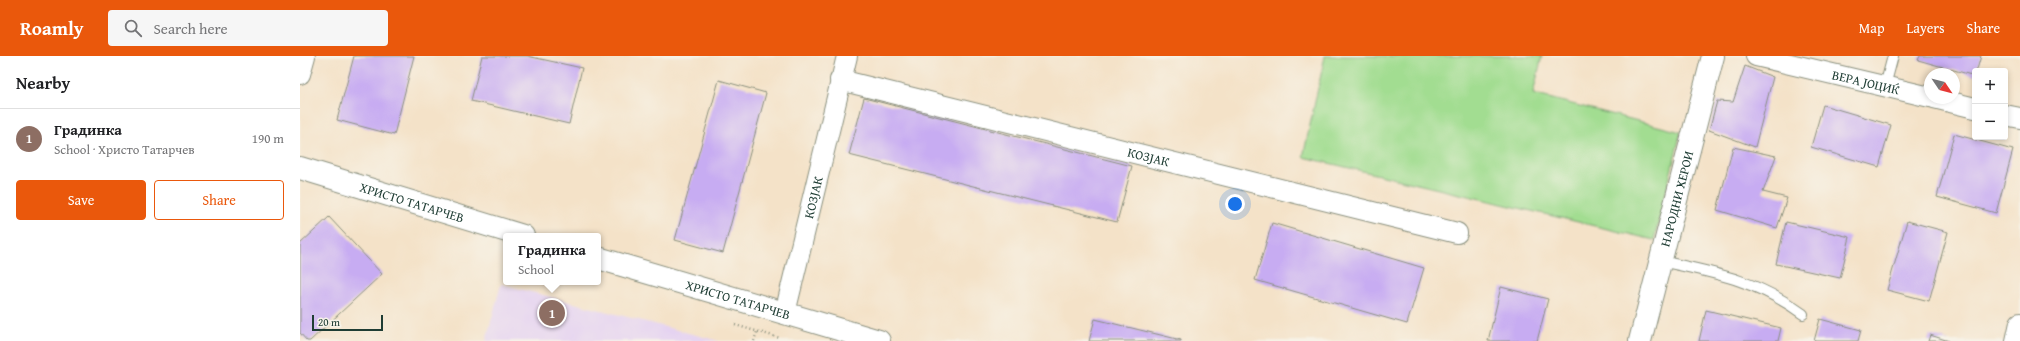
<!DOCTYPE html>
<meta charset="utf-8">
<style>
:root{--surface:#fff;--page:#f6f6f6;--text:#202124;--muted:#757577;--line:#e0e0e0;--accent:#ea580c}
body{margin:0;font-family:"Gentium Book Plus",serif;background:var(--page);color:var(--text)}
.controls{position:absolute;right:12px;top:12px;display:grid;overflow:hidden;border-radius:4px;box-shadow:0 2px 6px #0003}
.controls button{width:36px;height:36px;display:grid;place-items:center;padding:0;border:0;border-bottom:1px solid var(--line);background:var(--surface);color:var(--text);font:20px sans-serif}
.compass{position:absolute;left:1624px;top:12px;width:36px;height:36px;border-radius:50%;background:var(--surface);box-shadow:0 2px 6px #0003;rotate:125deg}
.scale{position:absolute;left:12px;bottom:10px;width:71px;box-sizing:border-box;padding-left:4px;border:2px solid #1f3d34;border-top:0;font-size:11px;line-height:14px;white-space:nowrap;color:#1f3d34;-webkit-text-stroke:3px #f7f3e8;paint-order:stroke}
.you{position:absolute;left:935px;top:148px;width:14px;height:14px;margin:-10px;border:3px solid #fff;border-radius:50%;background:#1a73e8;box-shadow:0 0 0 6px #1a73e833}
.badge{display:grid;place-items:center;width:26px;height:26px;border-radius:50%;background:var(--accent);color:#fff;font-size:13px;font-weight:700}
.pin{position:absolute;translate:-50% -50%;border:2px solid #fff;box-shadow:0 1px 4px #0006}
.popup{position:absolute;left:203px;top:177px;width:98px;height:52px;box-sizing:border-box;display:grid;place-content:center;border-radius:4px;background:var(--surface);filter:drop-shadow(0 1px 3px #0005);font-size:13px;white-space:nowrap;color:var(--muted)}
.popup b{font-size:15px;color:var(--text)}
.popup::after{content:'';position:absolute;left:50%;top:100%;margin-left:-8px;border:8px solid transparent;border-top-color:var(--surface)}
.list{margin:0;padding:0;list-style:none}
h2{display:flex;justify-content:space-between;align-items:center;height:52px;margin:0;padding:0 16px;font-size:17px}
h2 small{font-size:13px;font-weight:400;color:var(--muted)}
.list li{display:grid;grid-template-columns:26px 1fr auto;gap:12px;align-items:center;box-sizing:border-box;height:60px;padding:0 16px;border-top:1px solid var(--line)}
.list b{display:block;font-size:15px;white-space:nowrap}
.list p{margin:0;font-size:13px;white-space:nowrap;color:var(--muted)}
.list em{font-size:13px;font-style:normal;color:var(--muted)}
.actions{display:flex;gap:8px;padding:12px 16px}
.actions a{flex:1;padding:9px 0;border:1px solid var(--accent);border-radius:4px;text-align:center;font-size:14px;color:var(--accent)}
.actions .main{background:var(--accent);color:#fff}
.icon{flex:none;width:22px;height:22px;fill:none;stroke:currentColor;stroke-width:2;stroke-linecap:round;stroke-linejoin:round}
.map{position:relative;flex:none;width:1720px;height:285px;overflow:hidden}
header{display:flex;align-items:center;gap:24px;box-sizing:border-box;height:56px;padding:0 20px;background:var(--accent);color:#fff}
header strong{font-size:19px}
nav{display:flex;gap:22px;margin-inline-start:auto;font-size:14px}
.search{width:280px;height:36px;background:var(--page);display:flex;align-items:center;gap:10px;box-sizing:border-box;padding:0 14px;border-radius:4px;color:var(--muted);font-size:15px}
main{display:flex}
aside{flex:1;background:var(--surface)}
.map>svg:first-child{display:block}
.built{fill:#e5d3f1}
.green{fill:#a2dd91;stroke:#608d62}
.building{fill:#c7acf2}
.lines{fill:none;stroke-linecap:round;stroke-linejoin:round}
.service-casing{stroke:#8a907e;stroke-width:12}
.minor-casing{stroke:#8a907e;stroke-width:22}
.tertiary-casing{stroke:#8a907e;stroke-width:24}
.path{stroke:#8a907e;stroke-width:2.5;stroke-dasharray:1 3;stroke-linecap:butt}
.service{stroke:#fff;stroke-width:10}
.minor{stroke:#fff;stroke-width:20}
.tertiary{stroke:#fff;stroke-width:22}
.labels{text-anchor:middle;stroke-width:3;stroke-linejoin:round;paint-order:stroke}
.street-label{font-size:13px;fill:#1f3d34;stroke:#f7f3e8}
</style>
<header>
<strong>Roamly</strong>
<div class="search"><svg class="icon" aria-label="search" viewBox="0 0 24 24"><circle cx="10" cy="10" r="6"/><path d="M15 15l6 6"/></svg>Search here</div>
<nav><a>Map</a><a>Layers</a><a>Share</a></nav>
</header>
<main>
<aside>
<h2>Nearby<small></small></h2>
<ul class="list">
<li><span class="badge" style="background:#8d6e63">1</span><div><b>Градинка</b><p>School · Христо Татарчев</p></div><em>190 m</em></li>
</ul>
<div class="actions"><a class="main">Save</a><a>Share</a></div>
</aside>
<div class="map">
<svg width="1720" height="285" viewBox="0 0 1720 285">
<rect width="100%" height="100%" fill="#f7f3e8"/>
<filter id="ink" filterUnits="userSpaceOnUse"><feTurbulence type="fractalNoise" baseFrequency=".025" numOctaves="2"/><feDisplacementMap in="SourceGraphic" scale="8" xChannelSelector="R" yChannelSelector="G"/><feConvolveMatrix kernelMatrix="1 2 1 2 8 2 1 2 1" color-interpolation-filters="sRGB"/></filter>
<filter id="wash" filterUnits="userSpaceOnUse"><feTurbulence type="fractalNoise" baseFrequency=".012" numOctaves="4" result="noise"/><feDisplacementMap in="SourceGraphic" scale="16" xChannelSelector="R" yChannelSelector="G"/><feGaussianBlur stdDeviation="0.9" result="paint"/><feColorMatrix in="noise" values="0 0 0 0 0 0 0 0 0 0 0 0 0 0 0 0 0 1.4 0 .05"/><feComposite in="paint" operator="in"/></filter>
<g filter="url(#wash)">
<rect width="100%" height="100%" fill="#f4e2c8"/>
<path class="built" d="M201,228L419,285H186Z"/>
<path class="green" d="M1025,0H1242L1233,38L1381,76L1354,184L1003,101Z"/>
<g id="blocks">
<g class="building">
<path d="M54,0H114L94,79L37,64Z"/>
<path d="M182,0H227L282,12L269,68L171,45Z"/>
<path d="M1620,0H1681L1675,20L1618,4Z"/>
<path d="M1445,10L1473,21L1455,91L1409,74L1417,45L1433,46Z"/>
<path d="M419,24L466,37L423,197L375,184Z"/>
<path d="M564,42L832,110L817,166L549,99Z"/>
<path d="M1523,49L1591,69L1579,111L1511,91Z"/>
<path d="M1654,78L1713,94L1696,157L1637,141Z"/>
<path d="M1433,91L1476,100L1463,136L1487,142L1477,172L1417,154Z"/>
<path d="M29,161L82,218L10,285H7L0,277V188Z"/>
<path d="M1607,165L1648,176L1629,245L1587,234Z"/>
<path d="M1486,166L1550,181L1540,222L1476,208Z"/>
<path d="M972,167L1124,212L1107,268L955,224Z"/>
<path d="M1201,231L1248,243L1237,285H1188Z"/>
<path d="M1406,254L1481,272L1478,285H1399Z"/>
<path d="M795,263L881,284V285H789Z"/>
<path d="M1520,263L1561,274L1558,285H1514Z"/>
<path d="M1630,279L1649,285H1628Z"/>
</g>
</g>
</g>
<g filter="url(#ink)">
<use href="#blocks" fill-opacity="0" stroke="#8a907e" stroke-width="1"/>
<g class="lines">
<defs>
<g id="service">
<path d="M1585,30L1593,0"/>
<path d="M1360,205C1415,217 1457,224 1503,258"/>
</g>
<g id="minor">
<path id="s1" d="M1456,0L1630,41"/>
<path d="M0,18L5,0"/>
<path id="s2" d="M540,24L1157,177"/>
<path d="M1634,42L1675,52"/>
<path d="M1705,59L1720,62"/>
<path id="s3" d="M485,257L547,0"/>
<path d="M1716,285L1720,267"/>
</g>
<g id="tertiary">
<path id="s4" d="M0,112L223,180"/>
<path id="s5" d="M298,202L579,285"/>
<path id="s6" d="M1340,285L1413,0"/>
</g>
</defs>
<use href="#service" class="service-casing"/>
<use href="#minor" class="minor-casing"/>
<use href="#tertiary" class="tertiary-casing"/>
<g class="path">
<path d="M435,269L480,282"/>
<path d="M454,285L457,276"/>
</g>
<use href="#service" class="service"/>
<use href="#minor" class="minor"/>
<use href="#tertiary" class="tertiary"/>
</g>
</g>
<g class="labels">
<g class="street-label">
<text dy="5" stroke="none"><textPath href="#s1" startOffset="113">ВЕРА ЈОЦИЌ</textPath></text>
<text dy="5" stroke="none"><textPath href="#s2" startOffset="318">КОЗЈАК</textPath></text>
<text dy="5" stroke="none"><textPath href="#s3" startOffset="119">КОЗЈАК</textPath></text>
<text dy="5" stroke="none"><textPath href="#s6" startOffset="147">НАРОДНИ ХЕРОИ</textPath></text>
<text dy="5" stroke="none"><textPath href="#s4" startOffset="117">ХРИСТО ТАТАРЧЕВ</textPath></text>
<text dy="5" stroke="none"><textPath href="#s5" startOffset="146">ХРИСТО ТАТАРЧЕВ</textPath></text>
</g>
</g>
</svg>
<div class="controls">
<button>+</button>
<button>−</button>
</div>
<svg class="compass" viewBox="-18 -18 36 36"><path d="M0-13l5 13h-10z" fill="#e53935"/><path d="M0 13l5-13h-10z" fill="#757577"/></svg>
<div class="scale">20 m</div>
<div class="you"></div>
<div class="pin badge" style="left:252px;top:257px;background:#8d6e63">1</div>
<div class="popup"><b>Градинка</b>School</div>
</div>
</main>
